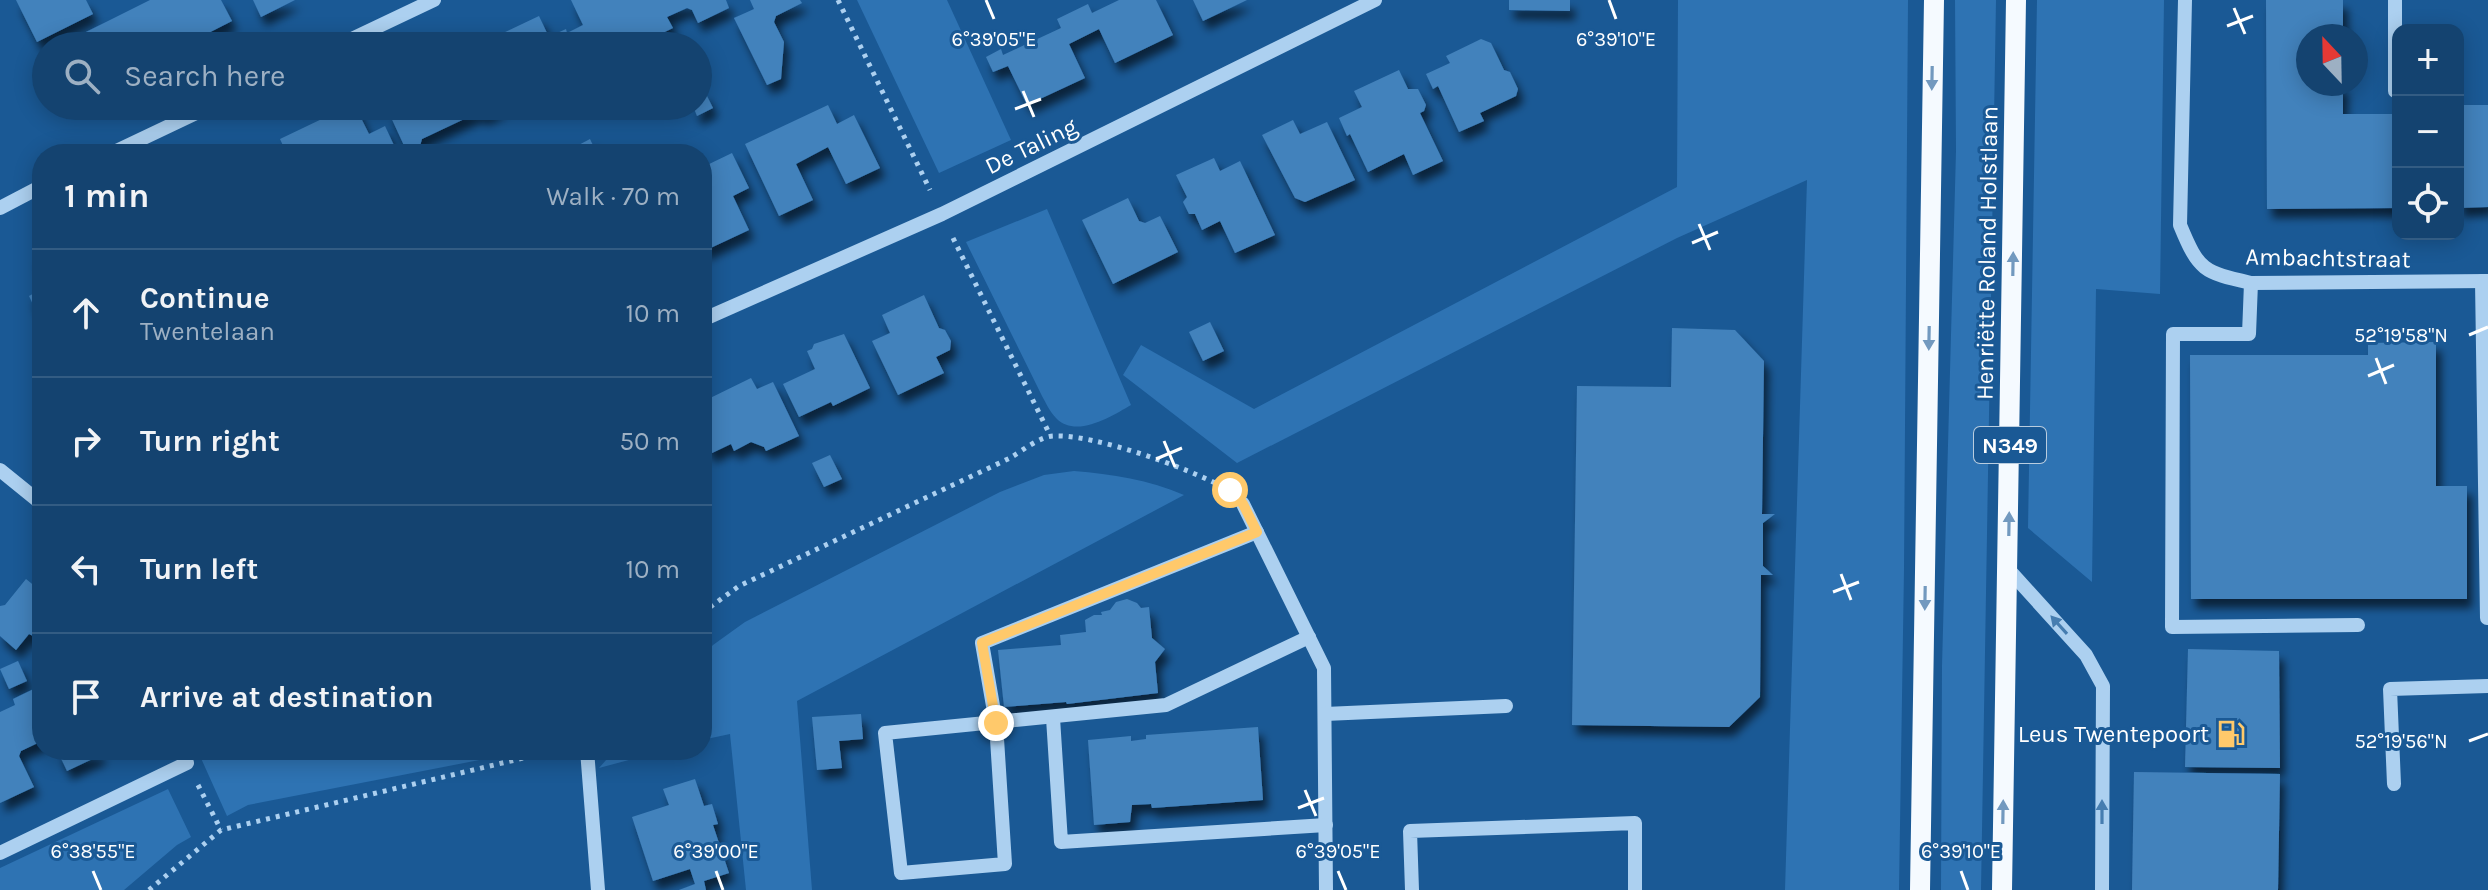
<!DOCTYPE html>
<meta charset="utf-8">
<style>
:root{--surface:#144370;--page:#1d4a75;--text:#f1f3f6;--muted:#9db0c3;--line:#335c83}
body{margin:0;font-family:Karla,sans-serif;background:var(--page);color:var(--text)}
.controls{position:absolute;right:24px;top:24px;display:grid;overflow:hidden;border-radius:16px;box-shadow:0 4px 20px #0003}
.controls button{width:72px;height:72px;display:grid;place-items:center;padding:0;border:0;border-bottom:2px solid var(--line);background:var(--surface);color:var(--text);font:40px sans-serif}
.compass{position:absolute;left:2296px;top:24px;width:72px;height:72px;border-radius:50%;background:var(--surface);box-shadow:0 4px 20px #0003;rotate:338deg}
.stop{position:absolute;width:24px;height:24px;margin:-18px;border:6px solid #ffc96b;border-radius:50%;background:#fff}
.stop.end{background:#ffc96b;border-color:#fff;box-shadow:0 2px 8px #0008}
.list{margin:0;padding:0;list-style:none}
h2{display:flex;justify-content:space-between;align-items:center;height:104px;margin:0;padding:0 32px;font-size:34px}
h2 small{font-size:26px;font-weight:400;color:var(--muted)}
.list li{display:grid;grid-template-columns:52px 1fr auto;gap:24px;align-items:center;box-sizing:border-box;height:128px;padding:0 32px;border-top:2px solid var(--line)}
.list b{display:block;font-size:30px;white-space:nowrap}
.list p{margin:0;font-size:26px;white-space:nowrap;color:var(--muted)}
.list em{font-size:26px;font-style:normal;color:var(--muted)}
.icon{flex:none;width:44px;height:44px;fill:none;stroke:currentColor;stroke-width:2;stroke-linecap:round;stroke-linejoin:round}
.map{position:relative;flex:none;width:2488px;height:890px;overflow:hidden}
.search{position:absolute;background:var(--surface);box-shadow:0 4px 20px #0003;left:32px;top:32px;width:680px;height:88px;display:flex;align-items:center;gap:20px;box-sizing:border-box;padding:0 28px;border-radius:44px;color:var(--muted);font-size:30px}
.panel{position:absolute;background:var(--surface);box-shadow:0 4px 20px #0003;left:32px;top:144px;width:680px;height:616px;border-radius:32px}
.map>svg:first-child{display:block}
.green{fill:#2e73b3}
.building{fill:#4382bc;filter:url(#shadow)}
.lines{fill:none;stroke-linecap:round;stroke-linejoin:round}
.path{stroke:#acd0f0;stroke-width:5;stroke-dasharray:4 6;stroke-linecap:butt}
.minor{stroke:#acd0f0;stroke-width:14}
.major{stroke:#f5faff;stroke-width:20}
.oneway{fill:#7299bf}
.oneway2{fill:#467db0}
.route{stroke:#ffc96b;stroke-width:10}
.ticks{fill:none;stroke:#fff;stroke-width:3}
.labels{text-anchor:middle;stroke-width:6;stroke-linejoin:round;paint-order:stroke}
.shield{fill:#1a5995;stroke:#bacddf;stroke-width:2}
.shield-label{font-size:22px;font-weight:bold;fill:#fff}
.street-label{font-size:24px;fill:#fff;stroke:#1a5995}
.poi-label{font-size:24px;fill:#fff;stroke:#1a5995;text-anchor:end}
.ticks-label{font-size:20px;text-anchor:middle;fill:#fff;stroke:#1a5995;stroke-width:6;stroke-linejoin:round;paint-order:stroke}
</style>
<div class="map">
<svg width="2488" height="890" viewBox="0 0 2488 890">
<defs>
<filter id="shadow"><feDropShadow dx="5" dy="9" stdDeviation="4" flood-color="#0009"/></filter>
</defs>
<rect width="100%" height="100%" fill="#1a5995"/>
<g class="green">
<path d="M857,0H947L1011,140L939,173Z"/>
<path d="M1678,0H1908L1904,569L1899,890H1785L1807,180L1677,238L1237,463L1123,375L1141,345L1254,409L1677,187Z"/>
<path d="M1955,0H1996L1981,890H1941L1942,666L1956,151Z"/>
<path d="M2037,0H2164L2160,294L2096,289L2092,582L2028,528Z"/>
<path d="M1047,209L1131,405C1112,416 1076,439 1056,418C1050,412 1046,403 1042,396L966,242Z"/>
<path d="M1074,471C1112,474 1149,480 1184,495L797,701L812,890H746L730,734L702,740V657L713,645L745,622L1000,492L1044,475Z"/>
<path d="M214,750H531L248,805L227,816L200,756Z"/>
<path d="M615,750H666L599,768Z"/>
<path d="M168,789L191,837L177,845L124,890H0V868Z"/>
</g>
<g class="building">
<path d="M16,0H86L93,14L37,42Z"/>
<path d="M150,0H221L232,21L183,46H68L66,42Z"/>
<path d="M253,0H295L261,17Z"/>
<path d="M571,0H726L729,8L698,23L692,10L687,8L667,17L673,28L640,44L633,39L618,46H485L484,42L539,16L547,33L553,35L566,29L567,33L583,25Z"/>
<path d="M750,0H800L802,3L776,16L774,22L784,42L781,79L767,85L734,18L754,9Z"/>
<path d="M1119,0H1156L1173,35L1115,63L1099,29L1069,44L1085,78L1027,105L1008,66L993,72L986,57L1001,49L1003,55L1061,28L1057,19L1088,4L1092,13Z"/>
<path d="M1193,0H1247L1203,21Z"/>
<path d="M1509,0H1570V11L1509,10Z"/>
<path d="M2266,0H2343V36H2308V84H2343V114H2398V208L2267,209Z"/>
<path d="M1481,39L1491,43L1504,70L1510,72L1518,89L1516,96L1480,113L1484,121L1459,132L1438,86L1433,89L1426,74L1450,63L1446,56Z"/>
<path d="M1399,70L1408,89H1418L1426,105L1424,111L1420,113L1443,161L1413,175L1404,154L1368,172L1350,134L1347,136L1339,118L1362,107L1354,91Z"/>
<path d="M705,92L713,108L697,116L693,106H698V95Z"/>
<path d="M828,105L837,124L854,115L880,168L846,184L828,147L796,164L813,200L779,216L745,144Z"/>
<path d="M2458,105H2488V207L2458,208Z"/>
<path d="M349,106H355L369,134L385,126L398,154H287L280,139Z"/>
<path d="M402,106H504L484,116L477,113L422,139L420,146L407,152L389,113Z"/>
<path d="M1293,120L1300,134L1327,122L1355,180L1305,202L1295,198L1262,135Z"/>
<path d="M590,139L597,154H576L573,148Z"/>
<path d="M732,153L749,188L733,196L749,230L702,252V190L712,186L703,167Z"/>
<path d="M1214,158L1220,171L1240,161L1275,235L1235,253L1220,221L1202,230L1195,214H1189L1183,202L1187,197L1176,175Z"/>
<path d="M1128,198L1139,221L1145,223L1160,216L1178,252L1113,284L1082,220Z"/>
<path d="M42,252V277L32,257Z"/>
<path d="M42,289V323L29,296Z"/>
<path d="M924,295L939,328L945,330L951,341L950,350L936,357L944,373L898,395L872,341L890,333L882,315Z"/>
<path d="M1210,322L1224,351L1203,361L1189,332Z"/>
<path d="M1672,328L1735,330L1764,361L1762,514H1775L1763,523V566L1773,575H1761L1760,697L1729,727L1572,725L1577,386L1671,387Z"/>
<path d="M844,334L870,388L833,406L831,402L799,417L783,384L815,369L807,351L812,349L814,344Z"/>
<path d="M2436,342V486H2467V599H2191L2190,355H2368V343Z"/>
<path d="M751,378L757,389L773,382L799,436L766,451L764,447L751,442L734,451L731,444L710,454L702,436V402Z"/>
<path d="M830,455L842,479L824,487L812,463Z"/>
<path d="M26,579L42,592V625L33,636L29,634L16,650L0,636V606L5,605Z"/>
<path d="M1127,599L1137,603L1141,608L1149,607L1152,638L1165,649L1155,662L1158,693L1067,704L1066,702L1004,707L998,650L1061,645L1060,635L1086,632L1085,620L1094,615H1102L1101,612L1110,610L1116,602Z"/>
<path d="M2188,649L2279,651L2280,768L2185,767Z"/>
<path d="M18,661L27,681L9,689L0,669Z"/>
<path d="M42,685V741L21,751L19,756L34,787L0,803V712L15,705L13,699Z"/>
<path d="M861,714L863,739L839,741L842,768L817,770L812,717Z"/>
<path d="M1258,727L1263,800L1152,808L1151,804L1132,805L1130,822L1094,825L1088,740L1131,736V741L1146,739V735Z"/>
<path d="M57,750H99L101,755L67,771Z"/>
<path d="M2134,772L2280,774L2278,890H2132Z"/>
<path d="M695,779L704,806L712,804L718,824L713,825L729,873L704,881L706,890H679L695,884L690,869L653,881L632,817L669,805L663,789Z"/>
</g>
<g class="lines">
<g class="path">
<path d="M838,0L930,190"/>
<path d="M953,238L1050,435"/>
<path d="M702,613L739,586L1010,458C1022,451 1040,436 1054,436C1094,434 1188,468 1225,488"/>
<path d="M198,785L221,830"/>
<path d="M149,890L221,830L557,750"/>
</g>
<g class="minor">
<path d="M2185,0L2180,225C2199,271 2203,272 2251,283L2488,281"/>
<path d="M337,46L434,0"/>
<path d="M2395,91V0"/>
<path d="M110,154L211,106"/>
<path d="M0,208L42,186"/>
<path d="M2482,281L2487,618"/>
<path d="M2251,283L2249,334H2173L2172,627L2358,625"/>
<path d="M702,320L942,214L1375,0"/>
<path d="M0,470L42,504"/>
<path d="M1243,504L1324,668L1326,890"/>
<path d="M1257,532L982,643L996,723L1005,864L901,873L885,733L1166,705L1309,637"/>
<path d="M2008,569L2086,655L2103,686L2102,890"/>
<path d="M1325,714L1506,706"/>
<path d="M1053,718L1061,842L1326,825"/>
<path d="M587,750L598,890"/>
<path d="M2394,784L2390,689L2488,686"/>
<path d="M0,853L187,763L181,750"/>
<path d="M1412,890L1410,831L1635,823V890"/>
</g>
<g class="major">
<path d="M1920,890L1934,0"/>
<path d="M2002,890L2016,0"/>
</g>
</g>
<defs><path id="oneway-solid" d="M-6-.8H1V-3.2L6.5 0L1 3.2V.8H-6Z" transform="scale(2)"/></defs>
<g class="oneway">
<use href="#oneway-solid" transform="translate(1932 78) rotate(91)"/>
<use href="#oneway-solid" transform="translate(2013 264) rotate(-89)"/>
<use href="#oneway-solid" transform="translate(1929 338) rotate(91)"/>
<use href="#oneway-solid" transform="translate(2009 524) rotate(-89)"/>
<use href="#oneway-solid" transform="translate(1925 598) rotate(91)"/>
<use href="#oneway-solid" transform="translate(2003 812) rotate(-89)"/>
</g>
<g class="oneway2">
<use href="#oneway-solid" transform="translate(2059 625) rotate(-132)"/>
<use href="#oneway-solid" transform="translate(2102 812) rotate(-90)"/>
</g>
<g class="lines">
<path class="route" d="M996,723L982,643L1257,532L1243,504L1230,490"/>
</g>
<path class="ticks" d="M986,0L994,19M1609,0L1616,19M2234,8L2245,34M2227,26L2253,16M1023,91L1034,117M1015,109L1041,99M1699,224L1710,250M1692,243L1718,232M2469,335L2488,327M2376,358L2386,384M2368,376L2394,365M1164,441L1175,467M1156,459L1182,448M1841,574L1851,600M1833,592L1859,582M2469,741L2488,734M1305,790L1316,816M1298,808L1324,798M93,871L101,890M716,871L723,890M1338,871L1346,890M1961,871L1968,890"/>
<defs>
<symbol id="fuel-bare" viewBox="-9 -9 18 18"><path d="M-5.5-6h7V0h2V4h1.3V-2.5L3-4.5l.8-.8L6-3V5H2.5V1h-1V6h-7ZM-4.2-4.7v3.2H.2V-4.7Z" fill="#ffc96b" stroke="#1a5995" stroke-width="2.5" paint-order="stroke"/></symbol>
</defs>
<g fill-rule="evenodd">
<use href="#fuel-bare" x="2211" y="714" width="40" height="40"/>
</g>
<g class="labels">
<rect class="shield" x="1974" y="427" width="72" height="36" rx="6"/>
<g class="shield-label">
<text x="2010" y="453">N349</text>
</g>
<g class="street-label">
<text transform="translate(1031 146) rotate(-26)" y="8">De Taling</text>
<text transform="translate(1987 253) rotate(-89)" y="8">Henriëtte Roland Holstlaan</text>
<text transform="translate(2328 258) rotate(1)" y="8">Ambachtstraat</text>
</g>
<g class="poi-label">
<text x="2209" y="742">Leus Twentepoort</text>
</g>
</g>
<g class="ticks-label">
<text x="994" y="46">6°39'05"E</text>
<text x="1616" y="46">6°39'10"E</text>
<text x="2401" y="342">52°19'58"N</text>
<text x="2401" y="748">52°19'56"N</text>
<text x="93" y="858">6°38'55"E</text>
<text x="716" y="858">6°39'00"E</text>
<text x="1338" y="858">6°39'05"E</text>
<text x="1961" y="858">6°39'10"E</text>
</g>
</svg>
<div class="controls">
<button>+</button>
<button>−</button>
<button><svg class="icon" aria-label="locate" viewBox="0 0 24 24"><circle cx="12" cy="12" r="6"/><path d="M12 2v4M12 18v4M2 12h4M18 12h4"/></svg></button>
</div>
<svg class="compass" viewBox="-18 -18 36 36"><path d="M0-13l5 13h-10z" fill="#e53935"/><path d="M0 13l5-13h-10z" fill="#9db0c3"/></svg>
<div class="stop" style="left:1230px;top:490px"></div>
<div class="stop end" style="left:996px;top:723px"></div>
<div class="search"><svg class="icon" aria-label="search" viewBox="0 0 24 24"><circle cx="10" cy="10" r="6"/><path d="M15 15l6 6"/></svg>Search here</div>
<section class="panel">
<h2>1 min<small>Walk · 70 m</small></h2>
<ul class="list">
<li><svg class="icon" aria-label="ahead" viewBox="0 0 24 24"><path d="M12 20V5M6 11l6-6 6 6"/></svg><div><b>Continue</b><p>Twentelaan</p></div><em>10 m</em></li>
<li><svg class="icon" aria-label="right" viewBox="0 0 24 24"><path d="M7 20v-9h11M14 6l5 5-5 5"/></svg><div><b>Turn right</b></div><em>50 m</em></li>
<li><svg class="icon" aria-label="left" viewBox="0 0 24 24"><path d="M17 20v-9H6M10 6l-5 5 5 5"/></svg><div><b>Turn left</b></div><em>10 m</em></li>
<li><svg class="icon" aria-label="arrive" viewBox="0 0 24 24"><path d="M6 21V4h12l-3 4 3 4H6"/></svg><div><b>Arrive at destination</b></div></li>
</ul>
</section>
</div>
